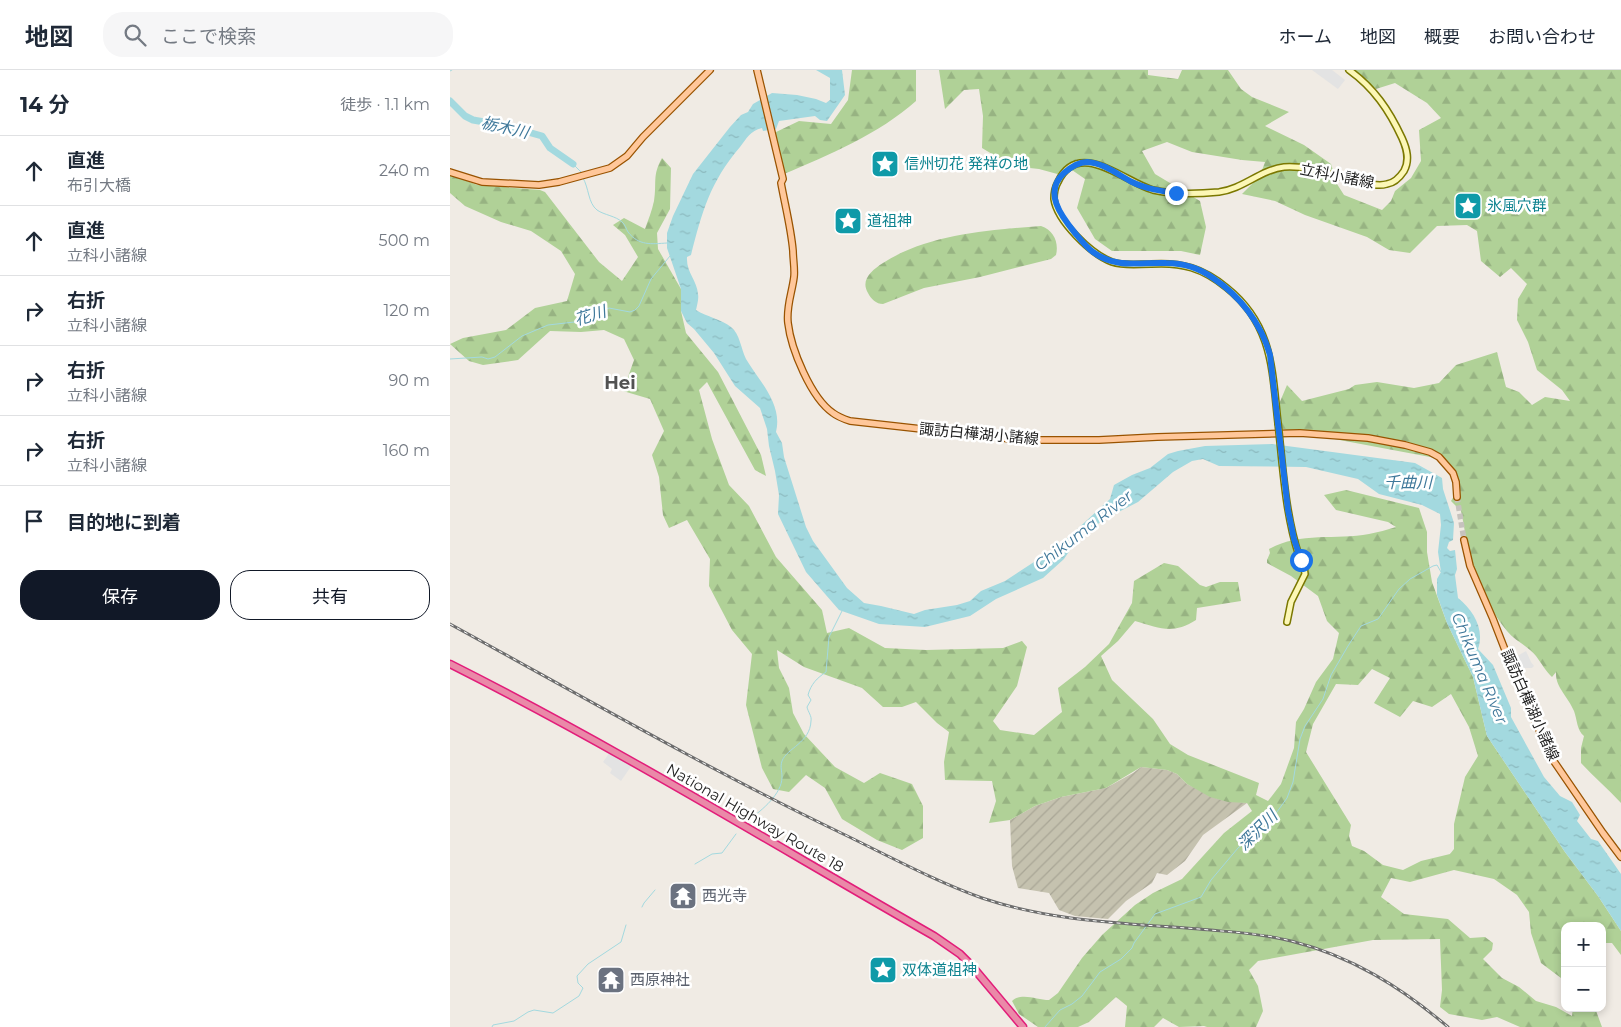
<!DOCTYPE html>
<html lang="ja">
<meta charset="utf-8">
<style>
:root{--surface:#fff;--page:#f6f6f7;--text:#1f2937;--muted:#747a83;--line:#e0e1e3;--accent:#111827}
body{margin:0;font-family:Montserrat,"Noto Sans JP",sans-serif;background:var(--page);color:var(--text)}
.controls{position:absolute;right:15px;bottom:15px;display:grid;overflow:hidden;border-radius:10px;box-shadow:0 2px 8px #0003}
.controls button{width:45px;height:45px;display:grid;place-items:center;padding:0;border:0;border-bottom:1px solid var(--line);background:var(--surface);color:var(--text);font:25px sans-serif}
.stop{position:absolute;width:15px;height:15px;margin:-11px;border:4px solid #1a73e8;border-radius:50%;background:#fff}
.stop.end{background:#1a73e8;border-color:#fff;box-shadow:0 1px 5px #0008}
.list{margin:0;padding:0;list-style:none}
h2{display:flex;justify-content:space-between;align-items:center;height:65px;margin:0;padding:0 20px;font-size:21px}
h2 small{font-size:16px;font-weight:400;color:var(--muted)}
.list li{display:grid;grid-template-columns:32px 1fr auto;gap:15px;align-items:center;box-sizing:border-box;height:70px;padding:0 20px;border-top:1px solid var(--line)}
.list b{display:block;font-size:19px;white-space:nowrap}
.list p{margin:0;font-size:16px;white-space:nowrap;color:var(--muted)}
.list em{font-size:16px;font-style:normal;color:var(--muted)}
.actions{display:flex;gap:10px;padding:15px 20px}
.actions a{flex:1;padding:11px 0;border:1px solid var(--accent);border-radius:20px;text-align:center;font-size:18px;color:var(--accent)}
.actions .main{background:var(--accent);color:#fff}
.icon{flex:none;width:28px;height:28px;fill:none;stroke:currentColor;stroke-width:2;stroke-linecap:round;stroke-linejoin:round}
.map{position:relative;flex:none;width:1171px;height:957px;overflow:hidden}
header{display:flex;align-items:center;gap:30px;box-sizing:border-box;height:70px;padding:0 25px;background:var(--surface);border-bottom:1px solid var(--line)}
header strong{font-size:24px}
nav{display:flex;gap:28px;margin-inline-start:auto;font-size:18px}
.search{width:350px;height:45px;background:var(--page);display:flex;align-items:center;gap:12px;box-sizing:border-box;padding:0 18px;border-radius:20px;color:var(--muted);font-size:19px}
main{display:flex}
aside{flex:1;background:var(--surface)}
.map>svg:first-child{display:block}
.construction{fill:url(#construction-furrows)}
.forest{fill:url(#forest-firs);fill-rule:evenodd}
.parking{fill:#e3e3e3}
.water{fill:url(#water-ripples)}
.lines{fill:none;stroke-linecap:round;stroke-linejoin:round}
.stream{stroke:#a3d9df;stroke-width:1}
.river{stroke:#a3d9df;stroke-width:7}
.primary-tunnel{stroke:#c6c2bd;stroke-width:5.5;stroke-dasharray:5.5 3;stroke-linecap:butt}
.secondary-casing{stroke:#7b7801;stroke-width:8}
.primary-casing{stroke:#995300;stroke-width:8}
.highway-casing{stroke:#e21d7a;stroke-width:9}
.secondary{stroke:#fcf7b6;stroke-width:5}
.primary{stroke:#ffc79a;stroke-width:5.5}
.highway{stroke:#ea89a8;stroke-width:6}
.rail-casing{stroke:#6d6d6d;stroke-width:3}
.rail{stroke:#fff;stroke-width:1;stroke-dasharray:4;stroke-linecap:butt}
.secondary-bridge-casing{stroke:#7b7801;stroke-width:8;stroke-linecap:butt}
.secondary-bridge{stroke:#fcf7b6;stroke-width:5}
.route{stroke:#1a73e8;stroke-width:6}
.labels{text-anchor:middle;stroke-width:5;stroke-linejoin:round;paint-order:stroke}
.culture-label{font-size:15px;fill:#0d838f;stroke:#fff;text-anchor:start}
.street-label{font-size:15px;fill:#1f1f1f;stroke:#fff}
.worship-label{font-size:15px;fill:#5b616d;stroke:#fff;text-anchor:start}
.water-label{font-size:16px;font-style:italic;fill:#3f789a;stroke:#fff}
.quarter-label{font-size:18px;font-weight:bold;fill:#525252;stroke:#fff}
</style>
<header>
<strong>地図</strong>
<div class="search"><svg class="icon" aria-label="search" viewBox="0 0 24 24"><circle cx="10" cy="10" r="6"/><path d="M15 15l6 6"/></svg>ここで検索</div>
<nav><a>ホーム</a><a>地図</a><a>概要</a><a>お問い合わせ</a></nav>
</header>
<main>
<aside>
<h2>14 分<small>徒歩 · 1.1 km</small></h2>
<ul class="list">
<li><svg class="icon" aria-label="ahead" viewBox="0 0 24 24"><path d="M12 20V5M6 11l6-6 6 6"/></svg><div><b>直進</b><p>布引大橋</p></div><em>240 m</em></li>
<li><svg class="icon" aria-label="ahead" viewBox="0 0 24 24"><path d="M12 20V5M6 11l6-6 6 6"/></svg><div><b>直進</b><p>立科小諸線</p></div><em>500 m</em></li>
<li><svg class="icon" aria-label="right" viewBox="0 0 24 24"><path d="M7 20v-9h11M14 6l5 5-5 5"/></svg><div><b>右折</b><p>立科小諸線</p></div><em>120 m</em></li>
<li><svg class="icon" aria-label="right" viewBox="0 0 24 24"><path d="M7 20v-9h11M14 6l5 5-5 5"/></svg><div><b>右折</b><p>立科小諸線</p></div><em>90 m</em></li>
<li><svg class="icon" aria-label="right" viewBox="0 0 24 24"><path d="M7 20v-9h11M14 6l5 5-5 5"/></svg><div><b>右折</b><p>立科小諸線</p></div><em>160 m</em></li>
<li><svg class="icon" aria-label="arrive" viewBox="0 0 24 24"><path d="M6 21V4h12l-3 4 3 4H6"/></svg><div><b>目的地に到着</b></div></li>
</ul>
<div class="actions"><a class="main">保存</a><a>共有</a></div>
</aside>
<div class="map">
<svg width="1171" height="957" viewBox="0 0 1171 957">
<defs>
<pattern id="construction-furrows" width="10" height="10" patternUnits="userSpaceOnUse" patternTransform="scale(1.25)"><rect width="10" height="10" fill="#c5c2af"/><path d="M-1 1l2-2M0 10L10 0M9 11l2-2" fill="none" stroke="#a9a696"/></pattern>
<pattern id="forest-firs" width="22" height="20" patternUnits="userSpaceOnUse" patternTransform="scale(1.25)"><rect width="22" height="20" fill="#b0d197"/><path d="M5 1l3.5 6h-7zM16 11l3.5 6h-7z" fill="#97b382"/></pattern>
<pattern id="water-ripples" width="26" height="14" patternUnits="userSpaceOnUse" patternTransform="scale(1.25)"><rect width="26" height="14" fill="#a3d9df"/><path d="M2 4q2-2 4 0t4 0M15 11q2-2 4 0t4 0" fill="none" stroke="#8cbabf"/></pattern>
</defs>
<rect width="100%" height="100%" fill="#f0ebe4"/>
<path class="construction" d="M691,697L717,700L727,704L737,714L768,729L797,733L753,765L735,791L717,805L707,803L702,813L676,831L658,849L625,846L609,840L599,823L568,818L562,796L560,750L585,736L611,727L656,718L683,703Z"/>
<g class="forest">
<path d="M402,0H466V31C429,64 379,85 334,104L324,63L349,51L381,54L398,30Z"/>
<path d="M489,0H698V5L728,9L732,0H778L791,19L802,27L839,42L815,56L854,75L881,94L887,114L894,125L932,140L941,131L945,121L961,108L971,91L969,60L991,48L977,33L945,13L926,19L902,0H1171V733C1158,719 1144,707 1131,693V678L1134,666C1127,661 1127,649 1124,641C1118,626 1105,617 1106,602L1102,607C1095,600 1092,594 1086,586C1078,576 1065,571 1057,561C1043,544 1033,524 1025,504C1017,482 1015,458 1010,436H1006L1001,431L1004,426L1006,405L996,390L831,359L829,334L837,315L852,331L899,319L905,315L927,312L964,318L989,313L1006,295L1047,282L1056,317L1069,322L1082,335L1095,327L1120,331L1112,320L1087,300L1078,272L1067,250L1068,229L1077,214L1061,198L1050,207L1031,191L1027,161L1017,155L987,156L960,183L939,180L917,167L855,145L825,131L792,124L810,106L815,92L792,90L742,82L717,72L692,81L705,104L750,131L756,157L750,185L731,181H662L645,169L627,138L635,109L622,100L611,105L589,99L562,96L532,78L533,46L529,19L514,20L495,39Z"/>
<path d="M212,88L221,98L220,139L207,163L208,179L231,219V241L236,263L268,302L311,385L316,406L305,400L257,312L249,320L262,369L279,415L299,436L326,487L372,540L377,563L399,558L435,578L476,580L553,578L572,571L577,577L567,616L543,651L550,660L584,665L612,642L608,618L635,597L659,574L682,533L684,511L714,493L728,496L750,515L756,517L770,512H788L791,531L747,538L746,550C722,565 710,558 685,551L668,571L651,586L662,610L703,649L720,674L738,685L809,713L806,725L818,731L831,714L844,678L846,652L854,639L866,612L883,589L889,563L877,551L868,526L841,506L817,493V490L820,483L819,479C849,462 886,470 919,464C928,462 937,460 946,457L938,452L886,440L874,425L896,420L969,438L977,462V482L982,512L997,553L1023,607L1037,666L1115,782L1148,826L1171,861V885L1162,873H1152V856H1115V911L1091,893L1081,863L1079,842L1067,825L1044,809L1004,800L960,812L941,808L931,827L954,844L998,849L1020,868L1035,867L1043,873L1042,880L1033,889L1052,908L1069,917L1086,931L1106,937L1122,946L1123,938H1145L1152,957H1070L1047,947L1032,950L999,944L990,937L992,920L990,869L923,870L808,891L799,900L808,916L813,941L806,957H757L754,956L729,957L713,948L704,957H675L677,936L666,927L639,952L628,957H588L569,944L562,931C572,922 587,930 599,930L608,923L632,888L652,865L685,835L703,823L732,809L774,763L802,741L797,733L778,732L760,727L737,714L727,704L717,700L691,697L656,718L611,727L585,736L560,750L539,753L546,731L542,711L495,710L494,692L499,662L487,653L466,632L452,637H433L412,618L354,597L327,580L329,598L339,618L343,643L354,664L385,697L414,713L430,703L462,714L473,736V768L452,780L427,770L392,749L375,718L356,705L339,722L323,719L312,698L296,635L302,584L282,560L259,516L260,489L237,450L219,458L213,445L209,407L202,385L214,361L200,329L173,321L184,290L174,269L154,260L131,262L100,261L68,290L33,295L19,291L0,274L13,268L56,260L85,238L117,231L125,204L111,181L81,161L51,152L15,136L0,123V104L27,115L90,120L95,122L149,192L172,211L188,187L175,165L163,155L174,148L195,159C198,150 202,141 204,131C207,112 202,106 212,88ZM922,599L940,608L924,633L950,647L963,631L982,637L1001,624L1019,657L1028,686L1015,707L1004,754V779L1000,784L971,791L953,800L933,795L914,781L902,776L899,766L901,755L856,682L863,654L886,614L908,615Z"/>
<path d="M591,156C604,160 609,173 606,185L601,189L530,207L474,218L433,234C426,234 421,229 418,223C410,210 422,200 433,193C478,164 539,160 591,156Z"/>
</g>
<g class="parking">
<path d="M862,0H882L895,10L888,19Z"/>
<path d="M1076,581L1081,592L1084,596L1082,598H1073L1066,601L1062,589Z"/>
<path d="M160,682L182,695L171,711L160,703L162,699L153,692Z"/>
</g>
<path class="water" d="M366,0H392L395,25L377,51L370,50L365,46L329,51L326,59L313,61L312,58C300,61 297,68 290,77C260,112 252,142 241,185L237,187C236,202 247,210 248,224C249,229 247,235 246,240C257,247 271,249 281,257C290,264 291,279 296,289C309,311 333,334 326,362L332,373L334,387L356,457L363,471L397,518L414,533L431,536L464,544L475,540L507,535L520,531L531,521L555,511L610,475L660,429L664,415L682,405L700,398L718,384L728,381L755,376L822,374L965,393L992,408L993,419L1004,453L1003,470L999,472L997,478L1000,481L1005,480L1007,499L1005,505L1008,528C1023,540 1035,559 1028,579L1043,595L1061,638V647L1094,707L1110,726L1122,732L1130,745L1127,751L1141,769L1148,771L1171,804V861L1148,826L1115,782L1037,666L1023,607L997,553L987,525V509L991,502L988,482L991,455L990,444L972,435L929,424L908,409L856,397L769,396L753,389L742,391L723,402L688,432L653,450L626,471L614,489L593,508L546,529L520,546L475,557L429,554L389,540L356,502L328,444L329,425L325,401L319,376L317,359L310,338L285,316L264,283L244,259L237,253L231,241V219L217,178V163L223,146L243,104L280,57L291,45L298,42L303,34L322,23L347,25L366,29L376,33L380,30V8Z"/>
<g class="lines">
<g class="stream">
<path d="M0,1L2,0"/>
<path d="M123,94L131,102"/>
<path d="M133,108C139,118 138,133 147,140C154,145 166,146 172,152C175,154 176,159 178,162C189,176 201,174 217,173"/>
<path d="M0,289L32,287L38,289L45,287L72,266L98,255L133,251L159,238L180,242L185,240L189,236L201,209L220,186"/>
<path d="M300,749C312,740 332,724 332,707C332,701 330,697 332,691C337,678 360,673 361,651C362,646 358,642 357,637L361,630L358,625C361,614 367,608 376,602L379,567L392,541"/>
<path d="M245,794L262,784L272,783L286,764"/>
<path d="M192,837L194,833L205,820"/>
<path d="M42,957L43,955L64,951L78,942L84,940L103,943L129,926L133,918L128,913L127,906L138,894L171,872L176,855"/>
<path d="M595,957L610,940L622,934L632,926L650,902L671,889L682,878L684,873L705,844L751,827L761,810L788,778L824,746L837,728L843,712L850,669L855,656L873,629L881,605L898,576L911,556L928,549L949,519L960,509L983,496L987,495L991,502"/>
</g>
<path class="river" d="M0,31L15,46L23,50L57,56L92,66L100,78L123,94"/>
<path class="primary-tunnel" d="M1007,427L1014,470"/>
<defs>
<g id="secondary">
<path d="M828,353C822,300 823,255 777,218C753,198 732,192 701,194C688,194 674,196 662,192C641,184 607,151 604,129C604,123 605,117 608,112C628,68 675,112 703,120C724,125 747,124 769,122C793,119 810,100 834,97C857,95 884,106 907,111C916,113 927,117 937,114C944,113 950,107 954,101C960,90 957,79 952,68C939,40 924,18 899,0"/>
<path d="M837,552L841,532L855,504L854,496L849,486"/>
</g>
<g id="primary">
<path d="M307,0L333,109L331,113C335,135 341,158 343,181C343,189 345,199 344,207C342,223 336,237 338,253C341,279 361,328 383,343C388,347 394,349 400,351L570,370H649L707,367L850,363L918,368L955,375L980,382L989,387L1003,403L1006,412L1007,427"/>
<path d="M0,102L32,112L89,115L109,112L160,98L177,86L193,67L260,0"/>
<path d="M1014,470L1020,496L1043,549L1069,616L1103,690L1153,763L1171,787"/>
</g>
<path id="highway" d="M0,594C165,677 323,774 484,866L510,884L521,895L573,957"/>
</defs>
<use href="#secondary" class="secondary-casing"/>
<use href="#primary" class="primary-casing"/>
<use href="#highway" class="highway-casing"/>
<use href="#secondary" class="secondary"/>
<use href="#primary" class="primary"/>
<use href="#highway" class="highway"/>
<defs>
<path id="rail" d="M0,554C128,624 256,698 387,761C435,784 482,810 532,828C603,852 674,853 749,859C779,862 811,863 841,871C901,886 951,917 998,957"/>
</defs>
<use href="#rail" class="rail-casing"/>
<use href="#rail" class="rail"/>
<defs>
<path id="secondary-bridge" d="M828,353C833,397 835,443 849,486"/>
</defs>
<use href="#secondary-bridge" class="secondary-bridge-casing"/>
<use href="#secondary-bridge" class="secondary-bridge"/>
</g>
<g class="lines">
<path class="route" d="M726,123C711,121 696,119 682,112C668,105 654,93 637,92C628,92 621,97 614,103C593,122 611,146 625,163C630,169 636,177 643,182C666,199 690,192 716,193C733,193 749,198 763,208C790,226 811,253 820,285L838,440L844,469L851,490"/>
</g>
<defs>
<symbol id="sight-square" viewBox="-11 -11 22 22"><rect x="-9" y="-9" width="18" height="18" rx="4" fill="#0f9aa8" stroke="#fff"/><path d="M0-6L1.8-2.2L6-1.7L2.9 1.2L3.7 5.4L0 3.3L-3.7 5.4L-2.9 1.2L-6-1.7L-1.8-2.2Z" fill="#fff"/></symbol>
<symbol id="temple-square" viewBox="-11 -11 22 22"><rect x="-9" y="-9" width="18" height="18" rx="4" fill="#6b7280" stroke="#fff"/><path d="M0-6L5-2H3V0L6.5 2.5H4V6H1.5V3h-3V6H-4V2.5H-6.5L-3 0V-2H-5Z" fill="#fff"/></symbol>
</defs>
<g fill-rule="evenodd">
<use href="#sight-square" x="419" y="78" width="32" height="32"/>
<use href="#sight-square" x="1002" y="120" width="32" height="32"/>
<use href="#sight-square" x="382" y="135" width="32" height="32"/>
<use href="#temple-square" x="217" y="810" width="32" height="32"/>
<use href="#sight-square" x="417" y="884" width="32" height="32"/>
<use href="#temple-square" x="145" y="894" width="32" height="32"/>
</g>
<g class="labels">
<g class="culture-label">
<text x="454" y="99">信州切花 発祥の地</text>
<text x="1037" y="141">氷風穴群</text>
<text x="417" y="156">道祖神</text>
<text x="452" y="905">双体道祖神</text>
</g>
<g class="street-label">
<text transform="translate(887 106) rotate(11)" y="5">立科小諸線</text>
<text transform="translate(529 364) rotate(5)" y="5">諏訪白樺湖小諸線</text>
<text transform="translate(1080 635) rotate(66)" y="5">諏訪白樺湖小諸線</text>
<text transform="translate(305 748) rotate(30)" y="5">National Highway Route 18</text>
</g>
<g class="worship-label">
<text x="252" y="831">西光寺</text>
<text x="180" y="915">西原神社</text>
</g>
<g class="water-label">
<text transform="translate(55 57) rotate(13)" y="6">栃木川</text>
<text transform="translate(140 245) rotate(-17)" y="6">花川</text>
<text x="958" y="418">千曲川</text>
<text transform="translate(633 460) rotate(-38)" y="6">Chikuma River</text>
<text transform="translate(1030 598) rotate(67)" y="6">Chikuma River</text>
<text transform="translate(807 760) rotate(-45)" y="6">深沢川</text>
</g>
<g class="quarter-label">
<text x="170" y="319">Hei</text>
</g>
</g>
</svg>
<div class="controls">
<button>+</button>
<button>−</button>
</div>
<div class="stop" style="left:851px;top:490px"></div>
<div class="stop end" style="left:726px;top:123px"></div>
</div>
</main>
